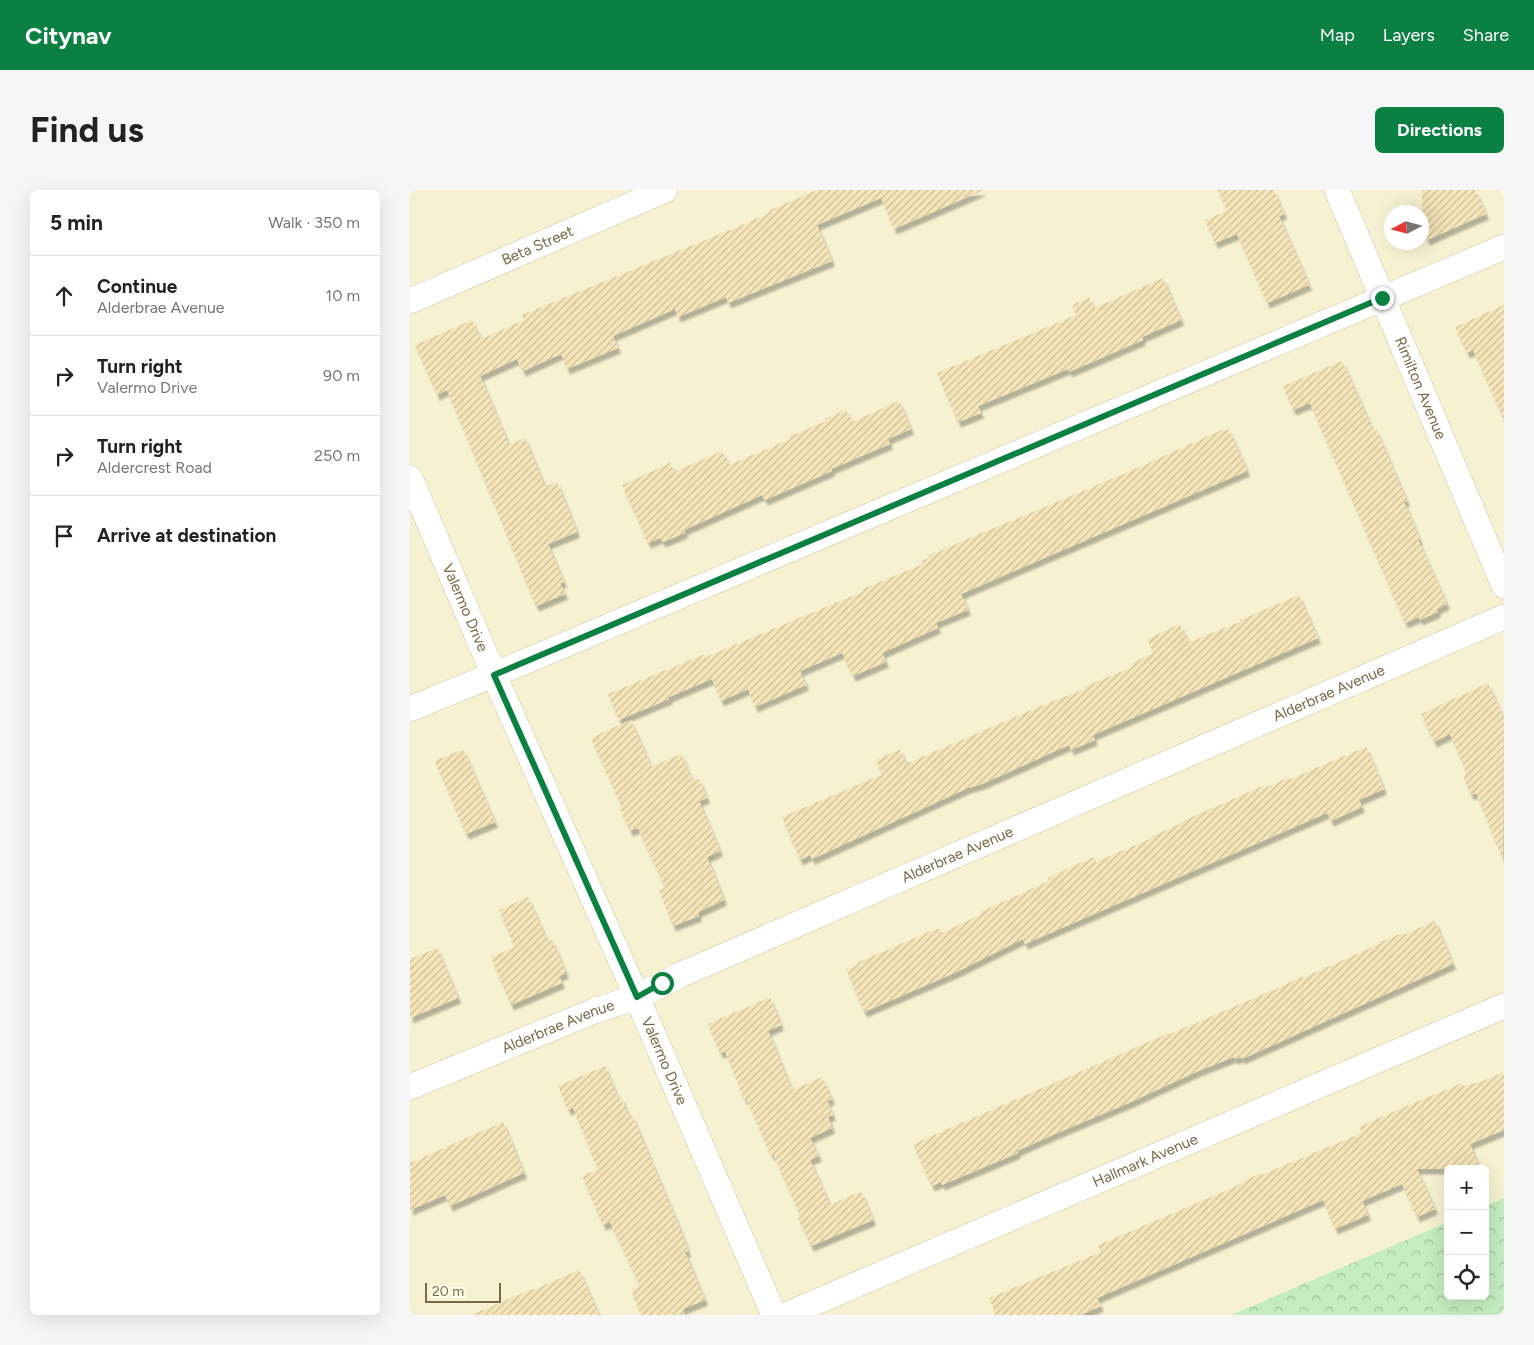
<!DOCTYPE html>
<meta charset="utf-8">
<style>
:root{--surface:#fff;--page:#f6f6f6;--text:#222;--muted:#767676;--line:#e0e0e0;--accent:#0b8043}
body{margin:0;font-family:Figtree,sans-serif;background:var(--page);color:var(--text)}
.controls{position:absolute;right:15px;bottom:15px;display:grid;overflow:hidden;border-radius:8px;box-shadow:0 5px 20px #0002}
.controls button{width:45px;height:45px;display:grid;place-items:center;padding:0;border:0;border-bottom:1px solid var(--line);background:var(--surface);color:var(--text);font:25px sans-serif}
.compass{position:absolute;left:974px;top:15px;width:45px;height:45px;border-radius:50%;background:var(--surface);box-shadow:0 5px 20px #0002;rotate:264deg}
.scale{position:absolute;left:15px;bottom:12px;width:76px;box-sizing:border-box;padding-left:5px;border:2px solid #776847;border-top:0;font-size:14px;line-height:18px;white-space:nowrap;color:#776847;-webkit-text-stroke:4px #fffeea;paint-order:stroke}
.stop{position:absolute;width:15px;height:15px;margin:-11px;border:4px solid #0b8043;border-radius:50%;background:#fff}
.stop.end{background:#0b8043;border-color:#fff;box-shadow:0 1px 5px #0008}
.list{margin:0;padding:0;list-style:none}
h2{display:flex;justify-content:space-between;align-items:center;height:65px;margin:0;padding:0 20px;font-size:21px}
h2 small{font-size:16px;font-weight:400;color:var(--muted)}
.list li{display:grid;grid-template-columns:32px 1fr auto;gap:15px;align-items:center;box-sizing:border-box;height:80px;padding:0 20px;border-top:1px solid var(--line)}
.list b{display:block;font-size:19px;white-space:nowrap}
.list p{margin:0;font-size:16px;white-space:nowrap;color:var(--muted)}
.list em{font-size:16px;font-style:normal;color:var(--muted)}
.icon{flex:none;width:28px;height:28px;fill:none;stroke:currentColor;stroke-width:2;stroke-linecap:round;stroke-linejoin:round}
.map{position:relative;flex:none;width:1094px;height:1125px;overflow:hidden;border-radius:8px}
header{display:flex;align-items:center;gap:30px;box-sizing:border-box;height:70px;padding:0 25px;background:var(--accent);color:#fff}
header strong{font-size:24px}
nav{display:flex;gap:28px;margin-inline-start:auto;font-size:18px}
.intro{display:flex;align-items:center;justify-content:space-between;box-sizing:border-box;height:120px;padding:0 30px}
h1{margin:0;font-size:35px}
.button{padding:12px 22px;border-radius:8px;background:var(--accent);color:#fff;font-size:18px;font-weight:700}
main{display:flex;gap:30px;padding:0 30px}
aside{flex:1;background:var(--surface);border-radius:8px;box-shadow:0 5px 20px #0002}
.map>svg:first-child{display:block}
.residential{fill:#f6f1d1;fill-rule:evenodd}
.forest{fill:url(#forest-crowns)}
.building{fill:url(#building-hatch);filter:url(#shadow)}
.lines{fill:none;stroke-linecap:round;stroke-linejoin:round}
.minor-casing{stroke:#cfc7a9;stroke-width:26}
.minor{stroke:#fff;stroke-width:25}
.route{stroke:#0b8043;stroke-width:6}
.labels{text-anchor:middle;stroke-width:4;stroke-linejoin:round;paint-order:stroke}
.street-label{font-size:15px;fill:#776847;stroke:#fffeea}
</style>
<header>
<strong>Citynav</strong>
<nav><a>Map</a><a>Layers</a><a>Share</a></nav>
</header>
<div class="intro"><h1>Find us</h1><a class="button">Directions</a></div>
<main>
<aside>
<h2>5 min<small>Walk · 350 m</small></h2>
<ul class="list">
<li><svg class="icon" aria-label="ahead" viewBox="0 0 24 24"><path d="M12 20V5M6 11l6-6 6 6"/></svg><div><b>Continue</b><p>Alderbrae Avenue</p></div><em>10 m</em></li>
<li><svg class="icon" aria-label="right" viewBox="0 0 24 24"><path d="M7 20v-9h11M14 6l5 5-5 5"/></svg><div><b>Turn right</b><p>Valermo Drive</p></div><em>90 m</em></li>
<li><svg class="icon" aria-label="right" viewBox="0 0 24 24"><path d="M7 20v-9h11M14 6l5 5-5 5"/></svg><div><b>Turn right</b><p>Aldercrest Road</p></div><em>250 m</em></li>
<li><svg class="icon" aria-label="arrive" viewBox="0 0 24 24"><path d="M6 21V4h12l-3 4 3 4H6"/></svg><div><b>Arrive at destination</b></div></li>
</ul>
</aside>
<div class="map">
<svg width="1094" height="1125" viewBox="0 0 1094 1125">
<defs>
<pattern id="forest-crowns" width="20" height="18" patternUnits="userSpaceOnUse" patternTransform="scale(1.25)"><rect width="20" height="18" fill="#c3ecc0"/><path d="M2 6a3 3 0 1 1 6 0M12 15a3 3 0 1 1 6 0" fill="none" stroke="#a3c39e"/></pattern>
<pattern id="building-hatch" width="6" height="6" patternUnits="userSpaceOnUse" patternTransform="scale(1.25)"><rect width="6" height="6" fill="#f5e5b9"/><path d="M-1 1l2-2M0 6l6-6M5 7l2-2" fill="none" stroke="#cbbd98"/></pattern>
<filter id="shadow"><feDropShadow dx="3" dy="5.5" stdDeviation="1" flood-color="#0004"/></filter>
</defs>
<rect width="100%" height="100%" fill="#fdfce3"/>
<path class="residential" d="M0,0H1094V1125H0ZM982,22H1012V52H982ZM1038,979H1075V1106H1038Z"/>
<path class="forest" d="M1094,1008V1125H821L1038,1032V1106H1075V1016Z"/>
<g class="building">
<path d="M407,0H574L484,39L471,8L407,35L422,71L318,113L316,107L268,127L265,119L203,146L208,158L157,179L151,164L113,181L107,169L70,186L99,255L115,248L135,297L147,292L167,342L138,354L154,392L150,393L155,404L126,416L37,200L27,205L5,155L62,130L71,149L114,130L112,125L325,38L359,23L358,21Z"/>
<path d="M808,0H864L874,24L869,26L899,95L857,113L827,44L805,53L795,30L817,21Z"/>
<path d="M1012,0H1065L1076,24L1017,50L1012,39Z"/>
<path d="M753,88L771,130L732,147L733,150L659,182L658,179L568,216L571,223L548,232L527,183L666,125L662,115L679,107L684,118Z"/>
<path d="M1094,115V230L1063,160L1057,163L1045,137Z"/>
<path d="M932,171L963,240L966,239L997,311L994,312L1010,350H1008L1037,414L1027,419L1028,422L1010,430L1009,427L995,433L900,213L883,220L873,196Z"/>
<path d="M489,211L501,239L478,249L480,254L421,279L422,281L355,310L352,305L274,340L275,343L253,352L250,348L238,353L212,295L260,273L264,282L312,261L319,275L380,249L379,247L416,231L415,229L436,220L442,232Z"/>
<path d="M814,239L815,241L818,239L821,244L837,281L551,404L558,420L526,433L528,438L472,463L476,472L443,486L432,463L390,481L396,495L345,517L338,499L311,511L302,489L259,507V509L209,530L198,504L295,464L296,467L454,401L453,399L513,374L512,371L519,368L518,366L548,353L709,286Z"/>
<path d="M889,405L908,448L683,545L685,550L661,560L659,555L572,594L558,598L402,669L400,665L390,670L372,627L473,584L466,570L490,559L496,574L628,517L675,499L674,497L722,477L720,474L744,463L737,449L770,434L779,452L830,432V430Z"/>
<path d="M1078,493L1094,530L1093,670L1066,603L1061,605L1053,586L1057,584L1040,544L1024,552L1011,524Z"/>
<path d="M221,530L241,577L271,564L283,592L289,589L297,608L289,611L310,661L297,667L314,710L288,722L289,726L263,736L249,700L255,698L228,638L220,641L210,618L212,617L181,548Z"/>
<path d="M956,557L974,599L949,610L952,617L921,631L917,623L615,754L613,749L549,781L454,822L436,779L447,775L446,773L526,739H530L532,743L571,724L570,722L639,691L638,688L661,677L684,667L686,672L742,648V646L774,632L773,631L853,596L854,598L879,587L880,589Z"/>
<path d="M53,559L85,632L56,644L25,571Z"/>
<path d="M118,707L138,752L142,750L156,783L149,786L152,793L101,815L81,767L105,757L89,720Z"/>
<path d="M1025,731L1043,774L832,869L831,867L825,869L824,867L786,882L721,912L645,944L607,961L608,963L532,995L531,992L522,996L503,954L759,843L760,844L868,798L892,786L893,788L969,754L968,753L992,743L993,745Z"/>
<path d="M27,758L48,808L0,828V769Z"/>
<path d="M360,807L371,835L358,841L382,900L412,887L422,909L417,911L423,925L418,927L422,938L400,948L409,966L400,970L420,1015L451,1001L463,1030L401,1056L388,1028L391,1027L363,964L361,965L336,908L334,909L315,861L310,863L298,834Z"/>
<path d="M195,876L208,908L211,907L219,927L222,925L230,944L268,1034L278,1061L275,1062L295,1110L273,1119L275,1125H231L221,1100L230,1096L200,1032L193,1035L172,986L188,979L163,918L158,920L148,896Z"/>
<path d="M1094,882V940L1060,954L1070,979H1007L1025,1019L1007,1027L992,994L952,1011L958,1025L925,1039L913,1010L687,1108L691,1116L671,1125H586L579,1108L691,1062L688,1055L693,1053L827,996L831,993V992L851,983V985L952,943L949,937L987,920L1052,893L1053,896L1073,891Z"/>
<path d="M93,932L114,983L40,1016L35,1005L0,1020V973Z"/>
<path d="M169,1080L189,1125H61L122,1099L123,1100Z"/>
</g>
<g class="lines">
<defs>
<g id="minor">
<path id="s1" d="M927,0L1094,396"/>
<path id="s2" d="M0,111L255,0"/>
<path id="s3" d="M0,288L84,485L227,807L364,1125"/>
<path d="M0,519L126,467L1094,57"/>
<path id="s4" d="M0,897L184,821L227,807L270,785L1094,427"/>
<path id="s5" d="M376,1125L1094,816"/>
</g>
</defs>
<use href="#minor" class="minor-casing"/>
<use href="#minor" class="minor"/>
</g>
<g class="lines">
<path class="route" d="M252,793L227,807L84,485L972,108"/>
</g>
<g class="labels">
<g class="street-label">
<text dy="5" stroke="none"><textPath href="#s2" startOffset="139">Beta Street</textPath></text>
<text dy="5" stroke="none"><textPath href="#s1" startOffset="215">Rimilton Avenue</textPath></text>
<text dy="5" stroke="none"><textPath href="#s3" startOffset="141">Valermo Drive</textPath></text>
<text dy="5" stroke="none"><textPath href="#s4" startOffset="1000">Alderbrae Avenue</textPath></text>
<text dy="5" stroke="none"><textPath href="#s4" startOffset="595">Alderbrae Avenue</textPath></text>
<text dy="5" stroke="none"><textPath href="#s4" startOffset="160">Alderbrae Avenue</textPath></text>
<text dy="5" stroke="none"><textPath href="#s3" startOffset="636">Valermo Drive</textPath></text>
<text dy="5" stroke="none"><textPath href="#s5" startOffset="391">Hallmark Avenue</textPath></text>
</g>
</g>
</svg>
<div class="controls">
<button>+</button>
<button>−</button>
<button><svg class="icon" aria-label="locate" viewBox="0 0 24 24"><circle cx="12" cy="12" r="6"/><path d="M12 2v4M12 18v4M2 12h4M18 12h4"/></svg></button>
</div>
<svg class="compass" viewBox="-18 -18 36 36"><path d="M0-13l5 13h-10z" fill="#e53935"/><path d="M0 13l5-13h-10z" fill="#767676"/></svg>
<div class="scale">20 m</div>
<div class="stop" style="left:252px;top:793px"></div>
<div class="stop end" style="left:972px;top:108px"></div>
</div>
</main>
